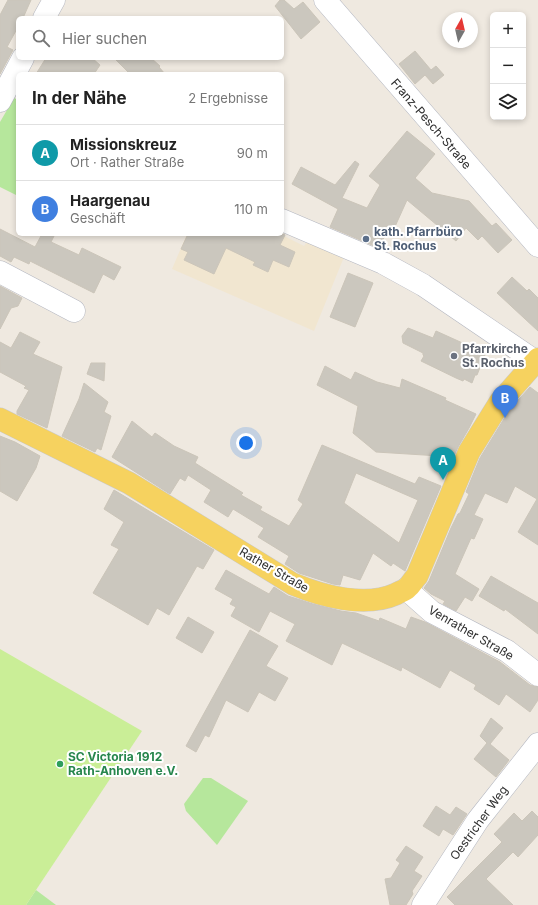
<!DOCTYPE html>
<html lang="de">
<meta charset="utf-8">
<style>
:root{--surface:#fff;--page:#f6f6f6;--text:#222;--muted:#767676;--line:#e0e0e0;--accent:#3d63ff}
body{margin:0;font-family:Inter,sans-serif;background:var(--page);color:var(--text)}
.controls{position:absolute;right:12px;top:12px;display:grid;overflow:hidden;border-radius:6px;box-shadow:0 2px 6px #0003}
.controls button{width:36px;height:36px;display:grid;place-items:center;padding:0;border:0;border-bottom:1px solid var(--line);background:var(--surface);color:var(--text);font:20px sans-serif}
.compass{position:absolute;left:442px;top:12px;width:36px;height:36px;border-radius:50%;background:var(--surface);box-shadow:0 2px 6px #0003;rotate:8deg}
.you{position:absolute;left:246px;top:443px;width:14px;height:14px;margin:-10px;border:3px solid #fff;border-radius:50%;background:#1a73e8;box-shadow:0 0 0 6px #1a73e833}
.badge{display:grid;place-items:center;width:26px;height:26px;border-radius:50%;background:var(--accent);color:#fff;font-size:13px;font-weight:700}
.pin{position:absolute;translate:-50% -33px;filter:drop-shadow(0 1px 2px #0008)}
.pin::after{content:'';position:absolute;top:21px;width:14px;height:12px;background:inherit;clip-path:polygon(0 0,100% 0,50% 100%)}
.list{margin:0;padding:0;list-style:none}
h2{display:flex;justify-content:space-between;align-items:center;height:52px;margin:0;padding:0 16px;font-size:17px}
h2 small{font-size:13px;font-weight:400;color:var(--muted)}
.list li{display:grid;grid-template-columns:26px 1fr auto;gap:12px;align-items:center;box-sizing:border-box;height:56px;padding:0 16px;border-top:1px solid var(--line)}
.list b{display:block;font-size:15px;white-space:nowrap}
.list p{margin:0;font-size:13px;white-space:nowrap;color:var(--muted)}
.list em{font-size:13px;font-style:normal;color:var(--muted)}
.icon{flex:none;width:22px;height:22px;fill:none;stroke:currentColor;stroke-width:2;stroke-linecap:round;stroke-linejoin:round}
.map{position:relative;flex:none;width:538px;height:905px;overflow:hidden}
.search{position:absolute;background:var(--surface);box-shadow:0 2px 6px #0003;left:16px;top:16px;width:268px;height:44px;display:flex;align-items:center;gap:10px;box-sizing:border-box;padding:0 14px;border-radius:6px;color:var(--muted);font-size:15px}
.panel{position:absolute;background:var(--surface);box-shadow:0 2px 6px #0003;left:16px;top:72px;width:268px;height:164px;border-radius:6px}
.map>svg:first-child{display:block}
.education{fill:#f1e6d0}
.green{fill:#b6e79c}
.pitch{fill:#caee97}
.building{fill:#cbc7be;stroke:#cbc5b9;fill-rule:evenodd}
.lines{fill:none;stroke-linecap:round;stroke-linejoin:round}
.minor-casing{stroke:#b4b7c1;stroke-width:23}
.major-casing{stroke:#c9c9c9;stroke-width:23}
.minor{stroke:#fff;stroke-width:22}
.major{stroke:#f6d25f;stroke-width:22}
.service-dot{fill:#5c6f8a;stroke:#fff;stroke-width:1.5}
.worship-dot{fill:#6b7280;stroke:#fff;stroke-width:1.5}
.leisure-dot{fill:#2e9e5b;stroke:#fff;stroke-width:1.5}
.labels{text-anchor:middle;stroke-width:4;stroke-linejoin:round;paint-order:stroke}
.street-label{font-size:12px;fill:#2e2e2e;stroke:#fff}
.service-label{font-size:12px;font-weight:bold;fill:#4e5e75;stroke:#fff;text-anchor:start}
.worship-label{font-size:12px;font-weight:bold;fill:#5b616d;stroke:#fff;text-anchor:start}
.leisure-label{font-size:12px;font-weight:bold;fill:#27864d;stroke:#fff;text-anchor:start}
</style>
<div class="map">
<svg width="538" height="905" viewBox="0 0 538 905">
<rect width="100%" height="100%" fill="#efe9e0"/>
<path class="education" d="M187,234H280L304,246L307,242L344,257L314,331L172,269Z"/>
<g class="green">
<path d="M14,98L18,100V196L0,187V122Z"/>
<path d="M203,778H211L248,801L217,845L186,811L184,804Z"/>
<path d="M36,890L56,905H26Z"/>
</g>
<path class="pitch" d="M0,649L142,731L26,905H0Z"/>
<g class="building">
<path d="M8,0H31L23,18H18V27L7,47L13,50L0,74V15Z"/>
<path d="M280,0H284L294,9L303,2L320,22L301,39L275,6Z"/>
<path d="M415,51L431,70L436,66L444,75L433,84L425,75L415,84L399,64Z"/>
<path d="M46,58H92L100,65L94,74H36Z"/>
<path d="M114,58H151L160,66L159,67L165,74H130Z"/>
<path d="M407,131L435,154L415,178L432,193L469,201L492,226L496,223L512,240L498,253L482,236L478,240L466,228L456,241L407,200L393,231L388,229L379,248L330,227L338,209L292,184L301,167L335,185L355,161L359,164L342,198L367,208L380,185L369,176Z"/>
<path d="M0,229L35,247L42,234H55L51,242L79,255L82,248L121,267L114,280L103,274L94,293L30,261L29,264L14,257L11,262L0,256Z"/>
<path d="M188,234H283L285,235L280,245L295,252L289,267L273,260L268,272L253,265L255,262L226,248L214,274L184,260L188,252L181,249Z"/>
<path d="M348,273L373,283L355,327L330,317Z"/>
<path d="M512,277L527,291L529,289L538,298V331L497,293Z"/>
<path d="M0,286L22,298L18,306L11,308L0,329Z"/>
<path d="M408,328L433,338L436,331L478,350L477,352L485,355L477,375H475L472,383L464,379L463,381L456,378L421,361L424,356L423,355V353L403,343L402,336Z"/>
<path d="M20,332L40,342L33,354L62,367L47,428L17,414V411L29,390L24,388L26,386L0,372V342L11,348Z"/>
<path d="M91,363H105L104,381L87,374Z"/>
<path d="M325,366L351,380L355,372L377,382L400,388L402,379L446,398L445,400L476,414L469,428L458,447L452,461L440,456L376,452L353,433L358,406L317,385Z"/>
<path d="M84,383L108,402L104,412L111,416L101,450L97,448L95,452L62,436L79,399Z"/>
<path d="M530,387L538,393V545L518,532L537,499L515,486L507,503L485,493L474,515L483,519L474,539L471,538L455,574L479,589L472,601L465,597L456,611L443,604L445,601L431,594L424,588L429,581L451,528L458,514L460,513L469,494L466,492L480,458L510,409Z"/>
<path d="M132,421L152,437L155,433L174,446L198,457L195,463L243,493L241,495L262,507L260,510L289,526L303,504L298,500L322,445L415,484L419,477L441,486L405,571L393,563L391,566L373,553L360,580L343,575L340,585L333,584L299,573L285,564L289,556L258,537L264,528L233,509L228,517L204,502L211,490L188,475L185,481L180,478L170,494L112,457ZM356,473L418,500L399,543L344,503Z"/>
<path d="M0,436L15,442L40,456L36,468L17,501L0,491Z"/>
<path d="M114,490L214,550L203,569L197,566L169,615L157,608L148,625L93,593L119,549L111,545L124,522L104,509Z"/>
<path d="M226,570L269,594L274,587L288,596L313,604L341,611L356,613L379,621L380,618L406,629L411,617L425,622L500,662L530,685L538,687V700L530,712L506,694L499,705L474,689L476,685L450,670L440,688L402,667L401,671L342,643L332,665L286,641L295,624L270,611L259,632L231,616L236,607L230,604L233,599L215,589Z"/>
<path d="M491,576L538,603V634L505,609L504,611L479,596Z"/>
<path d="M188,617L214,632L202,653L176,638Z"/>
<path d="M250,630L278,646L266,666L288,678L275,701L259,692L248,712L226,700L209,737L205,735L196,752L186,746Z"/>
<path d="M491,718L503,728L490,744L509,760L496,777L474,759L487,743L480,736Z"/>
<path d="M436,806L450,815L456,807L467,814L453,835L443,829L439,836L423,826Z"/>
<path d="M532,811L538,817V835L518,857L513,852L486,879L513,905H455L447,897L502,842L494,834L514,813L522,821Z"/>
<path d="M406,846L423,857L414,871L422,876L412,891L413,894L406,905H390L385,879L391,878L400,863L396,860Z"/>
</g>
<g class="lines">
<defs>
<g id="minor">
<path d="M325,0L538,246"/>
<path d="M44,18L54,0"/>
<path d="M0,101L23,58"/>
<path d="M282,220L383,263L423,285L535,361"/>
<path d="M0,272L74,311"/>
<path d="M406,589L432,612L507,651L538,675"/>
<path d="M423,905L478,820L538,744"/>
</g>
<path id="major" d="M0,419L129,483L293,584C322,596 365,608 396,594C399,592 404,591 407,588C411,585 413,580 417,576L469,452L500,402L538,359"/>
</defs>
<use href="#minor" class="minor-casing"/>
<use href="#major" class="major-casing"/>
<use href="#minor" class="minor"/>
<use href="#major" class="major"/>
</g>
<circle class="service-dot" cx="366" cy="239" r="4"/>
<circle class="worship-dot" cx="454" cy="356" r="4"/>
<circle class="leisure-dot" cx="60" cy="764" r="4"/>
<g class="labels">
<g class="street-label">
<text transform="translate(431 124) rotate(49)" y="4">Franz-Pesch-Straße</text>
<text transform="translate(274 570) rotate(30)" y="4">Rather Straße</text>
<text transform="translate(471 633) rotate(30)" y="4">Venrather Straße</text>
<text transform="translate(479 823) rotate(-54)" y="4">Oestricher Weg</text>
</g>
<g class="service-label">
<text x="374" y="236">kath. Pfarrbüro<tspan x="374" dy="14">St. Rochus</tspan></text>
</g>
<g class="worship-label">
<text x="462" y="353">Pfarrkirche<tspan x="462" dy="14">St. Rochus</tspan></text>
</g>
<g class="leisure-label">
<text x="68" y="761">SC Victoria 1912<tspan x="68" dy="14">Rath-Anhoven e.V.</tspan></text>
</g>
</g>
</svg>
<div class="controls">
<button>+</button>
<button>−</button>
<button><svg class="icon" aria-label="layers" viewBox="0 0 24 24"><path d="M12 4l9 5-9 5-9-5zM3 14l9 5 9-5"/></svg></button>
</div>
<svg class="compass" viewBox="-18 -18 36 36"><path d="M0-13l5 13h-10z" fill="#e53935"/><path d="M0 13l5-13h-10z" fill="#767676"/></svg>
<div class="you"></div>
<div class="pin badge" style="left:443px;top:480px;background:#0f9aa8">A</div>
<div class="pin badge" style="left:505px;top:418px;background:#3f7fe0">B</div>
<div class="search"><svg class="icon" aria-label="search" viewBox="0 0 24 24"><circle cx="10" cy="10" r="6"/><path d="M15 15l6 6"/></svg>Hier suchen</div>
<section class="panel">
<h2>In der Nähe<small>2 Ergebnisse</small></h2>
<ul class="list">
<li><span class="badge" style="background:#0f9aa8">A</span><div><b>Missionskreuz</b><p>Ort · Rather Straße</p></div><em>90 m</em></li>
<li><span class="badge" style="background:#3f7fe0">B</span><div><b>Haargenau</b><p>Geschäft</p></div><em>110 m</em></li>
</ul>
</section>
</div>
